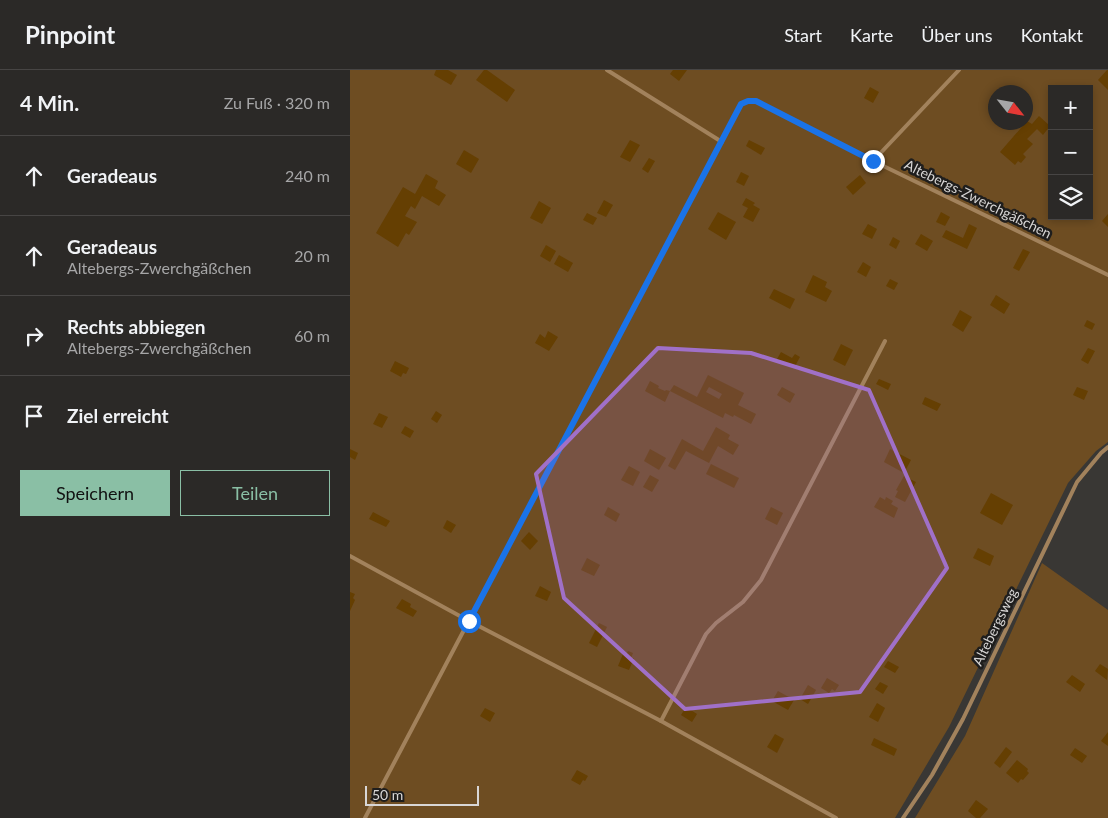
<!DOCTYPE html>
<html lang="de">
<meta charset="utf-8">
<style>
:root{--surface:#2b2927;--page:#373533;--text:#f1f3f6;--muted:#a6a6a7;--line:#474544;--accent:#8abfa5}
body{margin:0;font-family:Lato,sans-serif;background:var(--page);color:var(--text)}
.controls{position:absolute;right:15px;top:15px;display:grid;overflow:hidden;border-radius:0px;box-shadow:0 2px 8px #0003}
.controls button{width:45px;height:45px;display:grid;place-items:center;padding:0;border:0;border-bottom:1px solid var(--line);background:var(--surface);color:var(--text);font:25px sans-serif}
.compass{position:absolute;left:638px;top:15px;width:45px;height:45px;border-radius:50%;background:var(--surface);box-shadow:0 2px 8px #0003;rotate:121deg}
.scale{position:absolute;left:15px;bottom:12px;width:114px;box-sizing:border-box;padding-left:5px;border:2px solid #d8d6d5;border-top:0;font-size:14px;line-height:18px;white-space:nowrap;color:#d8d6d5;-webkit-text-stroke:4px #1f1e1d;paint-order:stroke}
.stop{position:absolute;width:15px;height:15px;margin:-11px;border:4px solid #1a73e8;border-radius:50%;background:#fff}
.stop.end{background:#1a73e8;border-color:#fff;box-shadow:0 1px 5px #0008}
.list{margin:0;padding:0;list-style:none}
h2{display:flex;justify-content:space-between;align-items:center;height:65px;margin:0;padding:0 20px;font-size:21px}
h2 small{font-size:16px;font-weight:400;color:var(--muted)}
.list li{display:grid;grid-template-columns:32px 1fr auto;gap:15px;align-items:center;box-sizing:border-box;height:80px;padding:0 20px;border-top:1px solid var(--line)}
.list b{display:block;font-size:19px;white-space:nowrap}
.list p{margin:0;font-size:16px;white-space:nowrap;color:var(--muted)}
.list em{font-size:16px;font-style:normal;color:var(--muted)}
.actions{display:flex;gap:10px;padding:15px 20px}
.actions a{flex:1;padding:11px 0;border:1px solid var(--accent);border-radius:0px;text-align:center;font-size:18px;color:var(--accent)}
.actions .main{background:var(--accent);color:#111}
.icon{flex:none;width:28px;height:28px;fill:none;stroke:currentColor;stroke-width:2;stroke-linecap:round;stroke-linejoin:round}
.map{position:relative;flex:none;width:758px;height:748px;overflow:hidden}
header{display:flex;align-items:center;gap:30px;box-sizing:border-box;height:70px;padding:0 25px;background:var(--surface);border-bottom:1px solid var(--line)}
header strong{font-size:24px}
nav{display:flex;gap:28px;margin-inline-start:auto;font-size:18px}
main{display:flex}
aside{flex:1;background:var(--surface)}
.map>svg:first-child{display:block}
.green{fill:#6e4d22;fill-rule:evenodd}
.building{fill:#653f02;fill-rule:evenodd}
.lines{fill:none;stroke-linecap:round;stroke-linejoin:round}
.service{stroke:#a2825c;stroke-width:4}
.route{stroke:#1a73e8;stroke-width:6}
.marked{fill:#a070c8;fill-opacity:0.2;stroke:#a070c8;stroke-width:4;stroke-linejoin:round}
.labels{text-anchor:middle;stroke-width:5;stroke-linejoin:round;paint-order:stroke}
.street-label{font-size:14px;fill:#d8d6d5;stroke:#1f1e1d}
</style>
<header>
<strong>Pinpoint</strong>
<nav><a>Start</a><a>Karte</a><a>Über uns</a><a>Kontakt</a></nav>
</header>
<main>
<aside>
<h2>4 Min.<small>Zu Fuß · 320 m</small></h2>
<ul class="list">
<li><svg class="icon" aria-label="ahead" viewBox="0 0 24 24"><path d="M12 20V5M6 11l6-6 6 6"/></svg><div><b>Geradeaus</b></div><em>240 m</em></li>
<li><svg class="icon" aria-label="ahead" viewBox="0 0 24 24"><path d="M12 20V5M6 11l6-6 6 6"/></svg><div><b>Geradeaus</b><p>Altebergs-Zwerchgäßchen</p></div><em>20 m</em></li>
<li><svg class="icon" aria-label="right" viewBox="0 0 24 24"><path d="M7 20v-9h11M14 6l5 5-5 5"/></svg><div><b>Rechts abbiegen</b><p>Altebergs-Zwerchgäßchen</p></div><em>60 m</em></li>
<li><svg class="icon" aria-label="arrive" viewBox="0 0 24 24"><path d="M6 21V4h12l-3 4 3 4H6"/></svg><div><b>Ziel erreicht</b></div></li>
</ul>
<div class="actions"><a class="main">Speichern</a><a>Teilen</a></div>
</aside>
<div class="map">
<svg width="758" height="748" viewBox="0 0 758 748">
<rect width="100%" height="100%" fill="#393734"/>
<g class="green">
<path d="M0,0H758V372L746,381L718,413L599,657L545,748H0ZM702,19H739V146H702ZM646,22H676V52H646Z"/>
<path d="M692,493L758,540V748H565L615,666Z"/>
</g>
<g class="building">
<path d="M86,0H98L107,5L101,15L84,5Z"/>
<path d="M134,0H137L165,20L157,32L126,10Z"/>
<path d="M323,0H337L329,11L320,4Z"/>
<path d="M757,0H758V20L748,10Z"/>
<path d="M520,17L529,22L523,33L514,28Z"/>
<path d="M689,46L700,56L693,65L687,59L677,69L683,74L673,84L676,87L671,93L668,91L665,95L650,82L677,51L682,54Z"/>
<path d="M280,70L290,75L280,92L270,87Z"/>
<path d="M399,70L415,78L411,85L396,76Z"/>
<path d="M114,80L129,89L121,103L106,94Z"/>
<path d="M299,88L305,91L298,103L292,99Z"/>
<path d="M391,102L399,106L394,116L386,112Z"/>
<path d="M76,104L88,111L85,118L96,125L89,136L72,126L65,139L61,136L55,146L67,152L59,165L56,163L48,177L26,163L53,117L65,124Z"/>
<path d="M510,105L516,113L503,125L496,117Z"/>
<path d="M396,128L405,133L403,135L410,139L403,152L393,147L398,138L392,135Z"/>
<path d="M254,130L263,135L256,147L247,143Z"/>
<path d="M189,131L201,138L192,154L180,148Z"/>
<path d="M368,142L386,152L376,170L358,159Z"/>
<path d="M591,142L600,147L595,156L586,152Z"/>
<path d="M237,143L247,148L243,155L233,150Z"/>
<path d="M758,144V157L752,151Z"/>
<path d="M518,154L527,159L522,169L512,164Z"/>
<path d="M619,154L627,158L617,179L592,167L596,160L613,168Z"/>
<path d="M571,164L583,171L577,181L565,174Z"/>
<path d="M543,167L550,171L546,179L539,175Z"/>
<path d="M196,175L206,181L200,192L190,186Z"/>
<path d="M673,179L680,182L669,201L663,198Z"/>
<path d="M209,185L223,193L218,202L204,194Z"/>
<path d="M513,192L521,197L516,207L507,202Z"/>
<path d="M463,205L477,212L475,217L482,221L476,232L455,222Z"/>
<path d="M540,209L548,213L544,220L536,216Z"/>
<path d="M424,219L445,229L440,239L419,228Z"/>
<path d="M646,225L660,234L654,244L640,235Z"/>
<path d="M610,240L622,247L613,262L602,255Z"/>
<path d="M737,250L745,254L742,260L734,256Z"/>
<path d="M198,261L208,267L199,281L185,273L190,264L195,268Z"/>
<path d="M491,274L503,280L495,296L483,290Z"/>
<path d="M738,278L745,281L738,294L731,290Z"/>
<path d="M431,282L442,288L445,284L450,287L444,298L427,289Z"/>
<path d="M45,291L59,298L56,304L53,303L51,307L40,301Z"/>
<path d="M358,305L394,323L388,335L406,344L401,354L384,345L383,347L375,343L373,348L320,321L324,315L347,327ZM359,317L372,324L369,329L356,322Z"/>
<path d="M529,309L541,314L538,320L526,314Z"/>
<path d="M300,311L309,316L308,318L315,321L316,320L320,321L315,332L295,321Z"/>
<path d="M432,317L445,324L440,333L427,325Z"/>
<path d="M727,317L738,321L734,330L723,325Z"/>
<path d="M575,327L591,334L587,341L572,334Z"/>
<path d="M86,341L92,345L87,353L81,349Z"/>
<path d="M29,343L38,347L32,358L23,354Z"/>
<path d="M55,356L64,361L60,368L51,363Z"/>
<path d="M366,357L380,365L378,369L389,375L383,385L368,376L359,393L336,381L325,400L318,396L332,369L353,381Z"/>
<path d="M0,379L8,383L5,390L0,387Z"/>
<path d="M300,379L316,388L309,400L294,391Z"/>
<path d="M540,379L561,390L554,403L534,392Z"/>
<path d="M361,394L389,408L384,418L356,404Z"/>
<path d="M279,396L290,402L283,416L271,410Z"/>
<path d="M300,405L309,410L302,422L293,417Z"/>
<path d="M554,406L566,412L555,432L545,427L548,421L546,420Z"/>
<path d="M641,423L663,435L652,455L630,443Z"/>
<path d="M530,427L535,430L536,427L543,431L541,434L548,438L544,448L524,437Z"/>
<path d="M258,437L270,444L266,452L254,445Z"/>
<path d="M421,437L433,443L427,455L415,449Z"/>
<path d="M23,442L40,451L36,457L19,449Z"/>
<path d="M97,450L106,455L101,463L93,458Z"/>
<path d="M179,462L188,471L180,480L171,471Z"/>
<path d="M628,478L644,486L640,496L623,488Z"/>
<path d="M237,488L250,495L244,506L231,500Z"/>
<path d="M190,516L201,522L197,531L185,526Z"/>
<path d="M0,522L5,524L3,528L5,530L0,541Z"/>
<path d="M52,529L61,534L60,537L67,541L63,547L46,538Z"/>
<path d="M249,553L257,557L247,577L239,573Z"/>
<path d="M278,581L283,583L281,588H284L279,600L268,596L273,584L276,585Z"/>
<path d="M538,591L549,597L545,603L534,597Z"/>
<path d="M750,594L758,599L757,610L745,601Z"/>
<path d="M722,605L735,614L730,622L716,612Z"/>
<path d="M477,608L489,615L485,621L482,619L479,623L471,618Z"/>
<path d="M530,612L538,616L533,624L525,619Z"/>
<path d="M458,615L466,620L458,634L450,629Z"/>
<path d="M428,621L444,630L438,640L422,631Z"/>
<path d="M527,633L535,638L528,652L519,647Z"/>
<path d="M336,637L347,644L342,652L331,645Z"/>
<path d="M135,638L145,643L140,652L130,646Z"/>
<path d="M758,662V676L751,671Z"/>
<path d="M425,664L434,669L427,683L417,677Z"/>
<path d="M524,668L547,679L544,686L521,675Z"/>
<path d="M656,677L662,682L650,698L644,693Z"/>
<path d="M725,678L737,686L732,693L720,685Z"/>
<path d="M667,690L678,699L677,701L679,703L673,710L671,709L668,713L656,703Z"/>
<path d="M227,700L238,706L235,711L233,710L230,715L221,710Z"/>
<path d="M626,730L638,739L630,748H626L618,741Z"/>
</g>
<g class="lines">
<g class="service">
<path d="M257,0L372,72"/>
<path d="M523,91L609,0"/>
<path d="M0,486L119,551L311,651L486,748"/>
<path d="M311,651L356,564L366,553L393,532L411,510L535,271"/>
<path d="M15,748L391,34L398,31H406L523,91L758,205"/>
<path d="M553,748L582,705L613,649L727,412L751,383L758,377"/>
</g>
</g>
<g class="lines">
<path class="route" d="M119,551L391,34L398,31H406L523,91"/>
</g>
<path class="marked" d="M308,278L401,283L519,320L597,498L510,622L335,639L214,528L186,404Z"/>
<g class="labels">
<g class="street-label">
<text transform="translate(628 129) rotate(26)" y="5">Altebergs-Zwerchgäßchen</text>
<text transform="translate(645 557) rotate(-64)" y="5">Altebergsweg</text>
</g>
</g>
</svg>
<div class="controls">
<button>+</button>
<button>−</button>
<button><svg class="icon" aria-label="layers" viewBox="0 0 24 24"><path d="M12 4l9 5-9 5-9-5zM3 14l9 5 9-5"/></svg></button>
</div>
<svg class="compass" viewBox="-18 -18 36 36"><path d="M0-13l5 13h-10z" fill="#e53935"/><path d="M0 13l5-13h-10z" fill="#a6a6a7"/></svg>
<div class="scale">50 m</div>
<div class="stop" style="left:119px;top:551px"></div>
<div class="stop end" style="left:523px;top:91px"></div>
</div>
</main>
